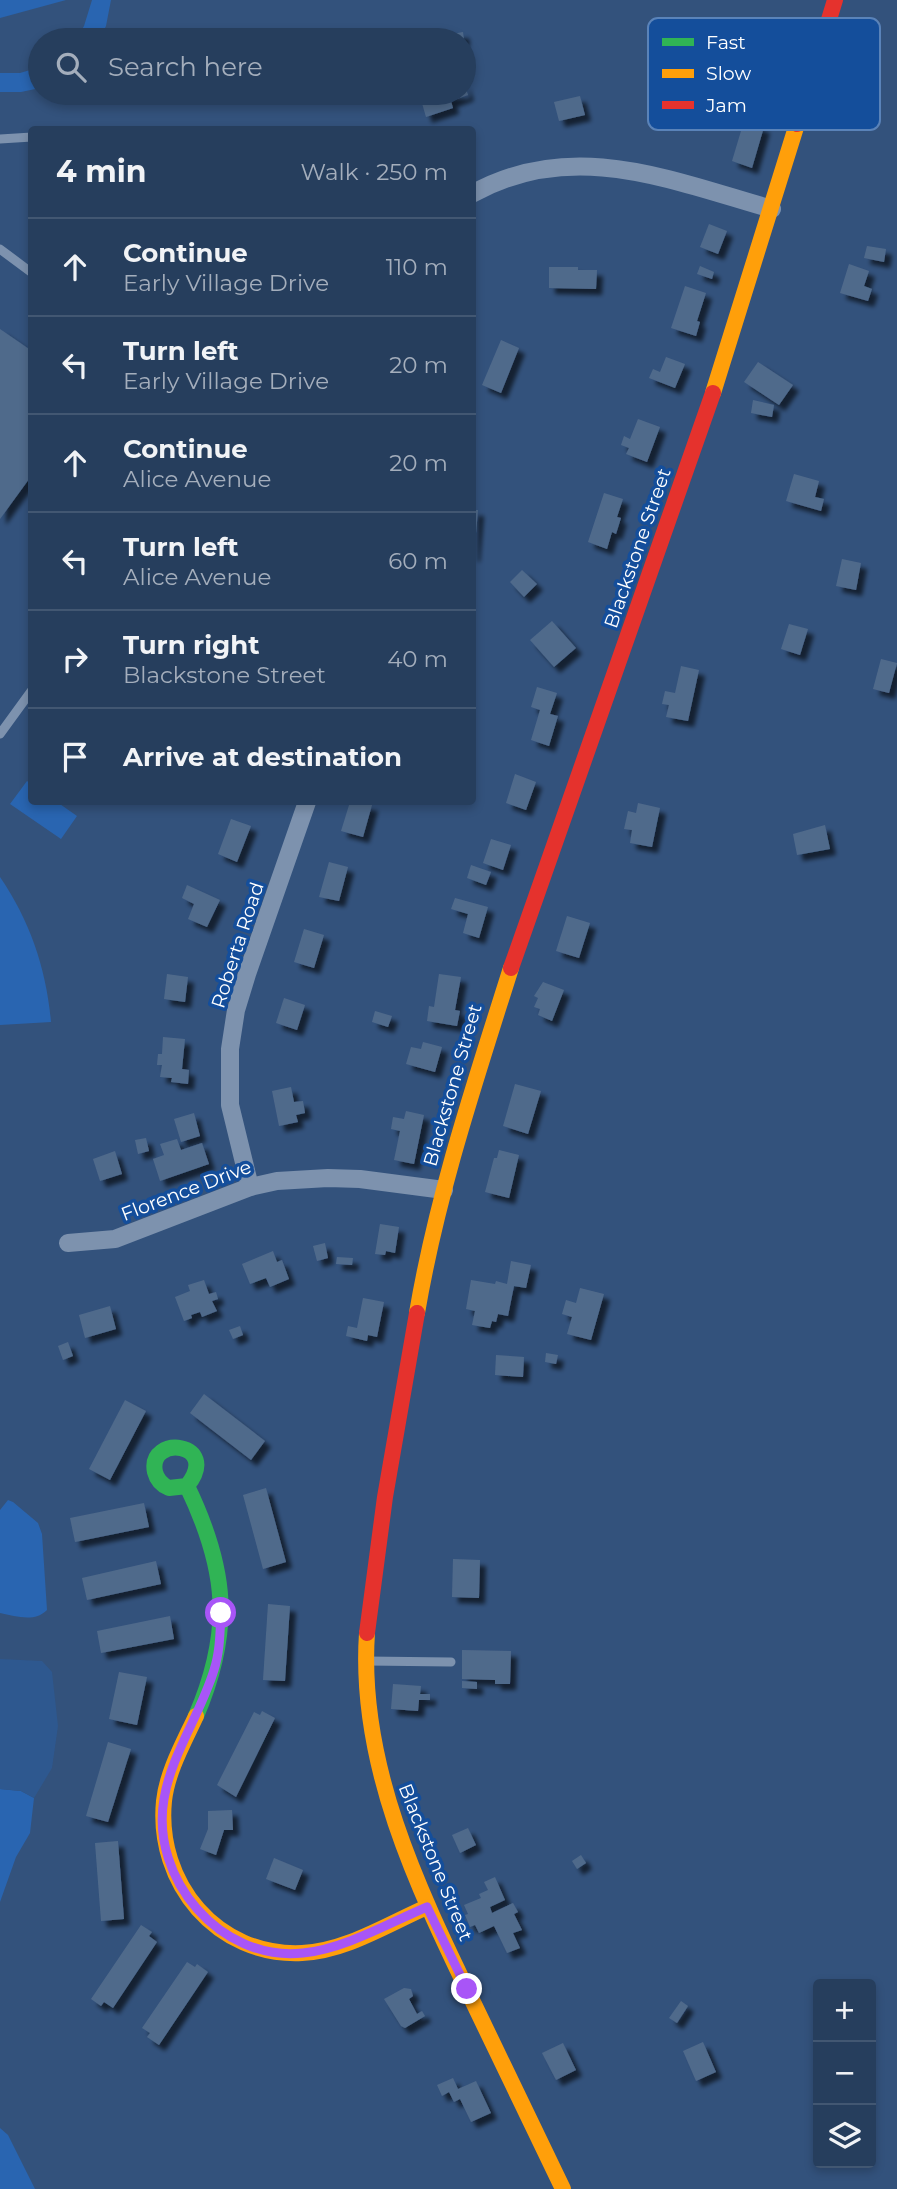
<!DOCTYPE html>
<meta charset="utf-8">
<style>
:root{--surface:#263e5d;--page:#2e4563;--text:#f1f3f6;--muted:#a4aebc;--line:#425772}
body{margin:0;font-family:Montserrat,sans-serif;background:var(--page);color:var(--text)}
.controls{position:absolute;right:21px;bottom:21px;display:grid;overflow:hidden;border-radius:7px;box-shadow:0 4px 10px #0003}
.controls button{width:63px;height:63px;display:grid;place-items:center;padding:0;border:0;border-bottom:2px solid var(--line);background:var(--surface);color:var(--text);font:35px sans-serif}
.stop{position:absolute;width:21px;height:21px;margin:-16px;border:5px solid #a855f7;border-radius:50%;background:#fff}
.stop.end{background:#a855f7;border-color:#fff;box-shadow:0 2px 7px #0008}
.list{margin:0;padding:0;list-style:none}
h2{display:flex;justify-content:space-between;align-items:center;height:91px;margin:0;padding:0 28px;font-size:30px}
h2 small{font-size:23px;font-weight:400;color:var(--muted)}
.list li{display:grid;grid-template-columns:46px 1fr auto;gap:21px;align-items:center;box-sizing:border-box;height:98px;padding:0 28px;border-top:2px solid var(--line)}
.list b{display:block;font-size:26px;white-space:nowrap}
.list p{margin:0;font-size:23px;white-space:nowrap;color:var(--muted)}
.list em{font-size:23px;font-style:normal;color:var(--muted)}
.icon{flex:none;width:38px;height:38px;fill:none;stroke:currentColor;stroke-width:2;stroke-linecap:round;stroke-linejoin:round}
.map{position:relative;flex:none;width:897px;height:2189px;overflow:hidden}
.search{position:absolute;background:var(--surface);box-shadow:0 4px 10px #0003;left:28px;top:28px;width:448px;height:77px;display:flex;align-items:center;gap:18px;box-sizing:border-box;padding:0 24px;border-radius:38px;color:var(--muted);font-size:26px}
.panel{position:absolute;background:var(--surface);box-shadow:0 4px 10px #0003;left:28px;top:126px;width:448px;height:679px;border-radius:7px}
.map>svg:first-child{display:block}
.green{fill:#2965b1}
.water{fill:#2e588f}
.building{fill:#506a8b;filter:url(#shadow)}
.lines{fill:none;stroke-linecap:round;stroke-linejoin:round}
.lane{stroke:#7d92ae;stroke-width:9}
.street{stroke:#7d92ae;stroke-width:18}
.fast{stroke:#30b455;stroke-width:16}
.slow{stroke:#ff9f0a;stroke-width:16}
.jam{stroke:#e5322d;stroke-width:16}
.route{stroke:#a855f7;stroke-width:9}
.labels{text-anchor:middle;stroke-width:7;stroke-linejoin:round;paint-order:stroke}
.street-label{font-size:19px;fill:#fff;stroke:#144e9b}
.key{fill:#144e9b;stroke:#5a83b9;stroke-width:2}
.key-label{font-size:19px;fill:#fff}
</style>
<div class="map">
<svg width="897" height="2189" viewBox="0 0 897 2189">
<defs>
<filter id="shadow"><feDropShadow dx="6" dy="6" stdDeviation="2" flood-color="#0009"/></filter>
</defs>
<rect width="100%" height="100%" fill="#33527c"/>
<g class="green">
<path d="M0,0H66L0,18Z"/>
<path d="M92,0H111L106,26L99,40H76L84,26Z"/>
<path d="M40,67V88L21,92H0V73H20Z"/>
<path d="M27,781L31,784L32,802H57L77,816L61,839L10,804Z"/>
<path d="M0,877C30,921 46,968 51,1022L0,1025Z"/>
<path d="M8,1500L13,1502L38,1523L42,1534L47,1610C34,1623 16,1616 0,1613V1510Z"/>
<path d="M0,1789L21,1791L34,1798L30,1833L16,1857L0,1902Z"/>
<path d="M0,2128L8,2135L35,2189H0Z"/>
</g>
<path class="water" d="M0,1659L42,1661L52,1672L58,1726L52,1768L34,1798L21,1791L0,1789Z"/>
<g class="building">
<path d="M690,17L703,19L694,69L674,65L680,32L687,33Z"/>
<path d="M463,32L464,40H453L452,34Z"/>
<path d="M464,83L468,95L451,101L453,108L426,117L419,93H464Z"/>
<path d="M580,96L585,115L559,121L554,102Z"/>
<path d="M744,121L764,127L752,168L732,161Z"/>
<path d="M709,224L727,231L718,254L700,247Z"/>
<path d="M867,246L886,249L884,262L864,258Z"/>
<path d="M849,264L869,271L864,286L872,289L868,301L840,293Z"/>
<path d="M700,266L714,272L712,279L697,274Z"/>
<path d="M549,267H578V270H597L596,289L549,288Z"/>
<path d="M685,286L706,293L697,321L700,322L696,336L671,328Z"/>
<path d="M0,329L32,351V475L0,519Z"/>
<path d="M501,340L519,348L501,393L482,385Z"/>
<path d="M666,357L685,364L675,388L649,378L653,369L660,372Z"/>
<path d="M758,362L793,385L779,405L744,382Z"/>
<path d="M753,400L774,405L772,417L751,413Z"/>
<path d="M638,419L660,427L647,462L626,454L629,448L621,445L624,436L630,439Z"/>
<path d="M794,474L819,481L815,497L824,499L821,511L786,501Z"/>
<path d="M604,493L623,499L617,517L621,518L616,534L612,532L607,549L588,542Z"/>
<path d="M472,510H478L474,556H472Z"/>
<path d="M842,559L861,563L856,590L836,586Z"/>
<path d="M522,570L537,584L524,597L510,582Z"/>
<path d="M552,621L576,648L554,667L530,640Z"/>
<path d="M789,624L808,629L800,655L781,649Z"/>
<path d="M881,659L897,663L889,693L873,689Z"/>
<path d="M681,666L699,670L688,721L666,717L669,705L662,704L665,691L675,693Z"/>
<path d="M537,687L557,693L550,714L558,716L549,746L531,740L540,710L531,707Z"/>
<path d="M515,774L536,782L526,810L506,803Z"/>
<path d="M350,802L372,805L363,837L341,831Z"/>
<path d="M638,803L660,808L652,847L630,843L632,830L624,829L628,811L636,813Z"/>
<path d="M231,819L251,826L237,862L218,854Z"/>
<path d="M825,825L830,849L797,855L793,834Z"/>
<path d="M491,839L511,845L503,870L483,863Z"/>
<path d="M329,862L348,867L339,901L319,897Z"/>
<path d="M471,865L491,872L486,885L467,878Z"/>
<path d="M187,885L220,900L207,927L188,919L194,904L182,898Z"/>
<path d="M455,898L488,907L479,938L463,933L468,914L451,909Z"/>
<path d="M567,916L590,923L579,958L556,951Z"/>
<path d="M304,929L324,935L314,968L294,962Z"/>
<path d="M167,974L188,977L185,1002L164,999Z"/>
<path d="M439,974L461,977L455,1010L460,1011L457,1026L427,1021L429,1006L434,1007Z"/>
<path d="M543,982L564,990L552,1021L538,1015L540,1009L534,1007L538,998L534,996Z"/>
<path d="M284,998L305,1005L297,1030L276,1023Z"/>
<path d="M375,1011L392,1016L388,1027L372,1022Z"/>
<path d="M163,1037L185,1039L182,1069L189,1070L188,1084L171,1082L172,1078L160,1077L162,1065H157L158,1054H162Z"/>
<path d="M423,1042L442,1047L435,1072L406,1064L411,1047L421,1049Z"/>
<path d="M515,1084L541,1091L528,1134L503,1126Z"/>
<path d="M291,1087L294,1102L303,1101L305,1113L296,1115L298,1122L279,1126L272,1091Z"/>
<path d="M406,1111L424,1115L414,1164L394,1160L400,1131L391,1129L393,1117L404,1119Z"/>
<path d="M194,1113L200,1136L181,1142L174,1119Z"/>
<path d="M146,1138L149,1151L138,1154L135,1140Z"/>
<path d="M177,1139L181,1150L202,1143L209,1164L160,1181L153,1159L164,1155L160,1144Z"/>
<path d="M499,1150L519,1155L509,1198L485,1192L494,1158H497Z"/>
<path d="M115,1151L122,1174L100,1181L93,1159Z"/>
<path d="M380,1224L399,1227L395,1253L386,1251L385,1255L375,1254Z"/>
<path d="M325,1243L328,1258L317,1261L313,1246Z"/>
<path d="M273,1251L277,1262L282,1260L289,1279L270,1287L266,1278L250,1284L242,1264Z"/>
<path d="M337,1257L353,1258L352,1265L336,1264Z"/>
<path d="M511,1261L531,1265L526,1288L514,1286L508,1316L498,1314L496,1322L492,1321L490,1328L472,1325L475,1311L466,1309L471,1280L495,1284L496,1281L507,1284Z"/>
<path d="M204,1280L209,1294L216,1292L218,1299L212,1301L217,1311L202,1317L200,1312L191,1315L192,1318L184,1321L175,1297L190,1291L188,1285Z"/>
<path d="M580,1288L604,1294L591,1340L567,1334L572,1317L562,1314L566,1300L576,1303Z"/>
<path d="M363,1298L384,1302L377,1337L368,1335L367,1341L346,1336L348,1326L357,1328Z"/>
<path d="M110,1306L116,1329L85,1338L79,1315Z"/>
<path d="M240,1326L243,1335L233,1339L229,1330Z"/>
<path d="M68,1342L73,1356L63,1360L58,1346Z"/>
<path d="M546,1353L558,1355L556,1364L545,1362Z"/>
<path d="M496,1355L524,1357L523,1377L495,1375Z"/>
<path d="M204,1394L265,1441L251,1460L190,1413Z"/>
<path d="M125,1400L146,1411L110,1480L89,1469Z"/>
<path d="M266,1488L286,1562L263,1569L243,1495Z"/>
<path d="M144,1503L149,1527L75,1542L70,1518Z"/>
<path d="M453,1559L480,1560L479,1598L452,1597Z"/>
<path d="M156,1561L161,1584L87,1600L82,1578Z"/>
<path d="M268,1604L290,1606L285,1681L263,1680Z"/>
<path d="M170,1616L174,1639L101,1653L97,1631Z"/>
<path d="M462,1650L511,1651L510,1684H495V1680L462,1679Z"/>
<path d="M119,1672L147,1677L137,1725L109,1719Z"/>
<path d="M462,1681L477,1682V1689L462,1688Z"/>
<path d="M393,1684L421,1686L420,1694H430V1700H419L418,1711L391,1709Z"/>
<path d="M262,1711L275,1718L236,1797L217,1785L254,1712L260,1715Z"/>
<path d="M108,1742L131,1749L108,1822L86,1816Z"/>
<path d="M232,1810L233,1830H224L216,1855L200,1849L208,1829V1811Z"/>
<path d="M468,1828L476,1845L460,1853L452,1835Z"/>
<path d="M118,1841L124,1919L101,1921L95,1843Z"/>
<path d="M581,1855L586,1863L577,1869L572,1861Z"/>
<path d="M274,1858L303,1870L295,1890L266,1879Z"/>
<path d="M495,1877L505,1900L490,1907L492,1913L513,1903L518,1912L514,1914L522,1930L513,1933L520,1948L507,1953L494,1926L479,1933L475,1925L470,1927L465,1915L468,1914L464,1905L481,1898L479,1894L488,1890L484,1882Z"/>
<path d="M141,1925L152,1932L149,1936L157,1942L113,2008L104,2002L101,2006L91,1999Z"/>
<path d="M187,1962L195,1967L197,1964L208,1972L159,2045L147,2037L150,2033L142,2028Z"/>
<path d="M404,1988L411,1989L413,1996L409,1999L417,2014L422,2011L425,2016L405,2028L401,2026L384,1999Z"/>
<path d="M681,2001L688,2006L677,2023L669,2018Z"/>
<path d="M703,2042L716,2072L696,2081L683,2051Z"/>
<path d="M563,2043L576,2070L556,2080L542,2053Z"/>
<path d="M453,2078L458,2089L476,2081L491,2113L471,2122L460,2099L454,2102L449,2092L442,2096L437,2085Z"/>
</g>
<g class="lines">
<g class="lane">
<path d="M0,139L32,137"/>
<path d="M0,249L32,273"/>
<path d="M0,734L32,690"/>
<path d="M367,1661L451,1662"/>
</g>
<g class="street">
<path d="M472,194C572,138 670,180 772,209"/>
<path d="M250,1187L230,1105V1049L236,1010L247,974L307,802"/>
<path d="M68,1243L115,1239L250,1187L277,1181L328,1178L360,1179L444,1190"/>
</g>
<path class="fast" d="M187,1486L169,1488C162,1485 157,1480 155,1472C147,1434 222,1442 187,1486C227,1569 233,1630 196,1716"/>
<g class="slow">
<path d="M713,393L797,124"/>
<path d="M417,1313C437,1195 475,1082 511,968"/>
<path d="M367,1633C358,1764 417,1886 473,2002C503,2064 533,2127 563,2189"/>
<path d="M196,1716C184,1742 167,1772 164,1801C156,1883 217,1957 302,1953C346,1951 388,1924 427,1907"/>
</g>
<g class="jam">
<path d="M797,124L835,0"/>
<path d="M511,968L713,393"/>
<path d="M367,1633L385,1497L417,1313"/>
</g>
</g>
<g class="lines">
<path class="route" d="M221,1613C220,1632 220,1652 214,1670C201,1713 171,1755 164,1799C150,1878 220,1962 303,1953C344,1949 389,1923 427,1907L467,1989"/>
</g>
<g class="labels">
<g class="street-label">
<text transform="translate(637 548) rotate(-71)" y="7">Blackstone Street</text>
<text transform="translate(237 945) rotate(-72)" y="7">Roberta Road</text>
<text transform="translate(452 1085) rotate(-74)" y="7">Blackstone Street</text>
<text transform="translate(186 1190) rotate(-21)" y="7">Florence Drive</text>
<text transform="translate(436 1862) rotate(68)" y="7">Blackstone Street</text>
</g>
</g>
<rect x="648" y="18" width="232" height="112" rx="10" class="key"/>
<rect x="662" y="38" width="32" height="8" fill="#30b455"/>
<rect x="662" y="69" width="32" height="9" fill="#ff9f0a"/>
<rect x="662" y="101" width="32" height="8" fill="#e5322d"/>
<g class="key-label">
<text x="706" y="49">Fast</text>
<text x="706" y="80">Slow</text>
<text x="706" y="112">Jam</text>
</g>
</svg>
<div class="controls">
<button>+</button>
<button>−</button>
<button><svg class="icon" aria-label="layers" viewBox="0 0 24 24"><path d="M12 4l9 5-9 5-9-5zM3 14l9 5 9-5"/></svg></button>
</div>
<div class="stop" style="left:221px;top:1613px"></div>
<div class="stop end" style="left:467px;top:1989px"></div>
<div class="search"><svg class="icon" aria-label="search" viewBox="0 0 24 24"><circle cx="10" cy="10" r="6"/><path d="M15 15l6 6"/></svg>Search here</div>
<section class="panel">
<h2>4 min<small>Walk · 250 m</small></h2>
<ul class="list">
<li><svg class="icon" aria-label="ahead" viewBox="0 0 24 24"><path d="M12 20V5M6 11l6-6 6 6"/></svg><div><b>Continue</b><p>Early Village Drive</p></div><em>110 m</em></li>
<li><svg class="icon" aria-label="left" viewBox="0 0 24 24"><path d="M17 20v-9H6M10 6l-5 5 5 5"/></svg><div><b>Turn left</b><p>Early Village Drive</p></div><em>20 m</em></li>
<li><svg class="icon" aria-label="ahead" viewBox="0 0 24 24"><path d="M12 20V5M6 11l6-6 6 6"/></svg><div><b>Continue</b><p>Alice Avenue</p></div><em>20 m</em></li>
<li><svg class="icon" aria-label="left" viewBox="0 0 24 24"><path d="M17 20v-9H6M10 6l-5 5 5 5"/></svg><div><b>Turn left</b><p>Alice Avenue</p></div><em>60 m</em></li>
<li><svg class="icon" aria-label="right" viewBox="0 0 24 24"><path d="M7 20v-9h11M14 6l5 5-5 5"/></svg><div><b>Turn right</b><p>Blackstone Street</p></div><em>40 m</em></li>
<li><svg class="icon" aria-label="arrive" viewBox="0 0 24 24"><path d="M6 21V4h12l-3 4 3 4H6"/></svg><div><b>Arrive at destination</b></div></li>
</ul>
</section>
</div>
